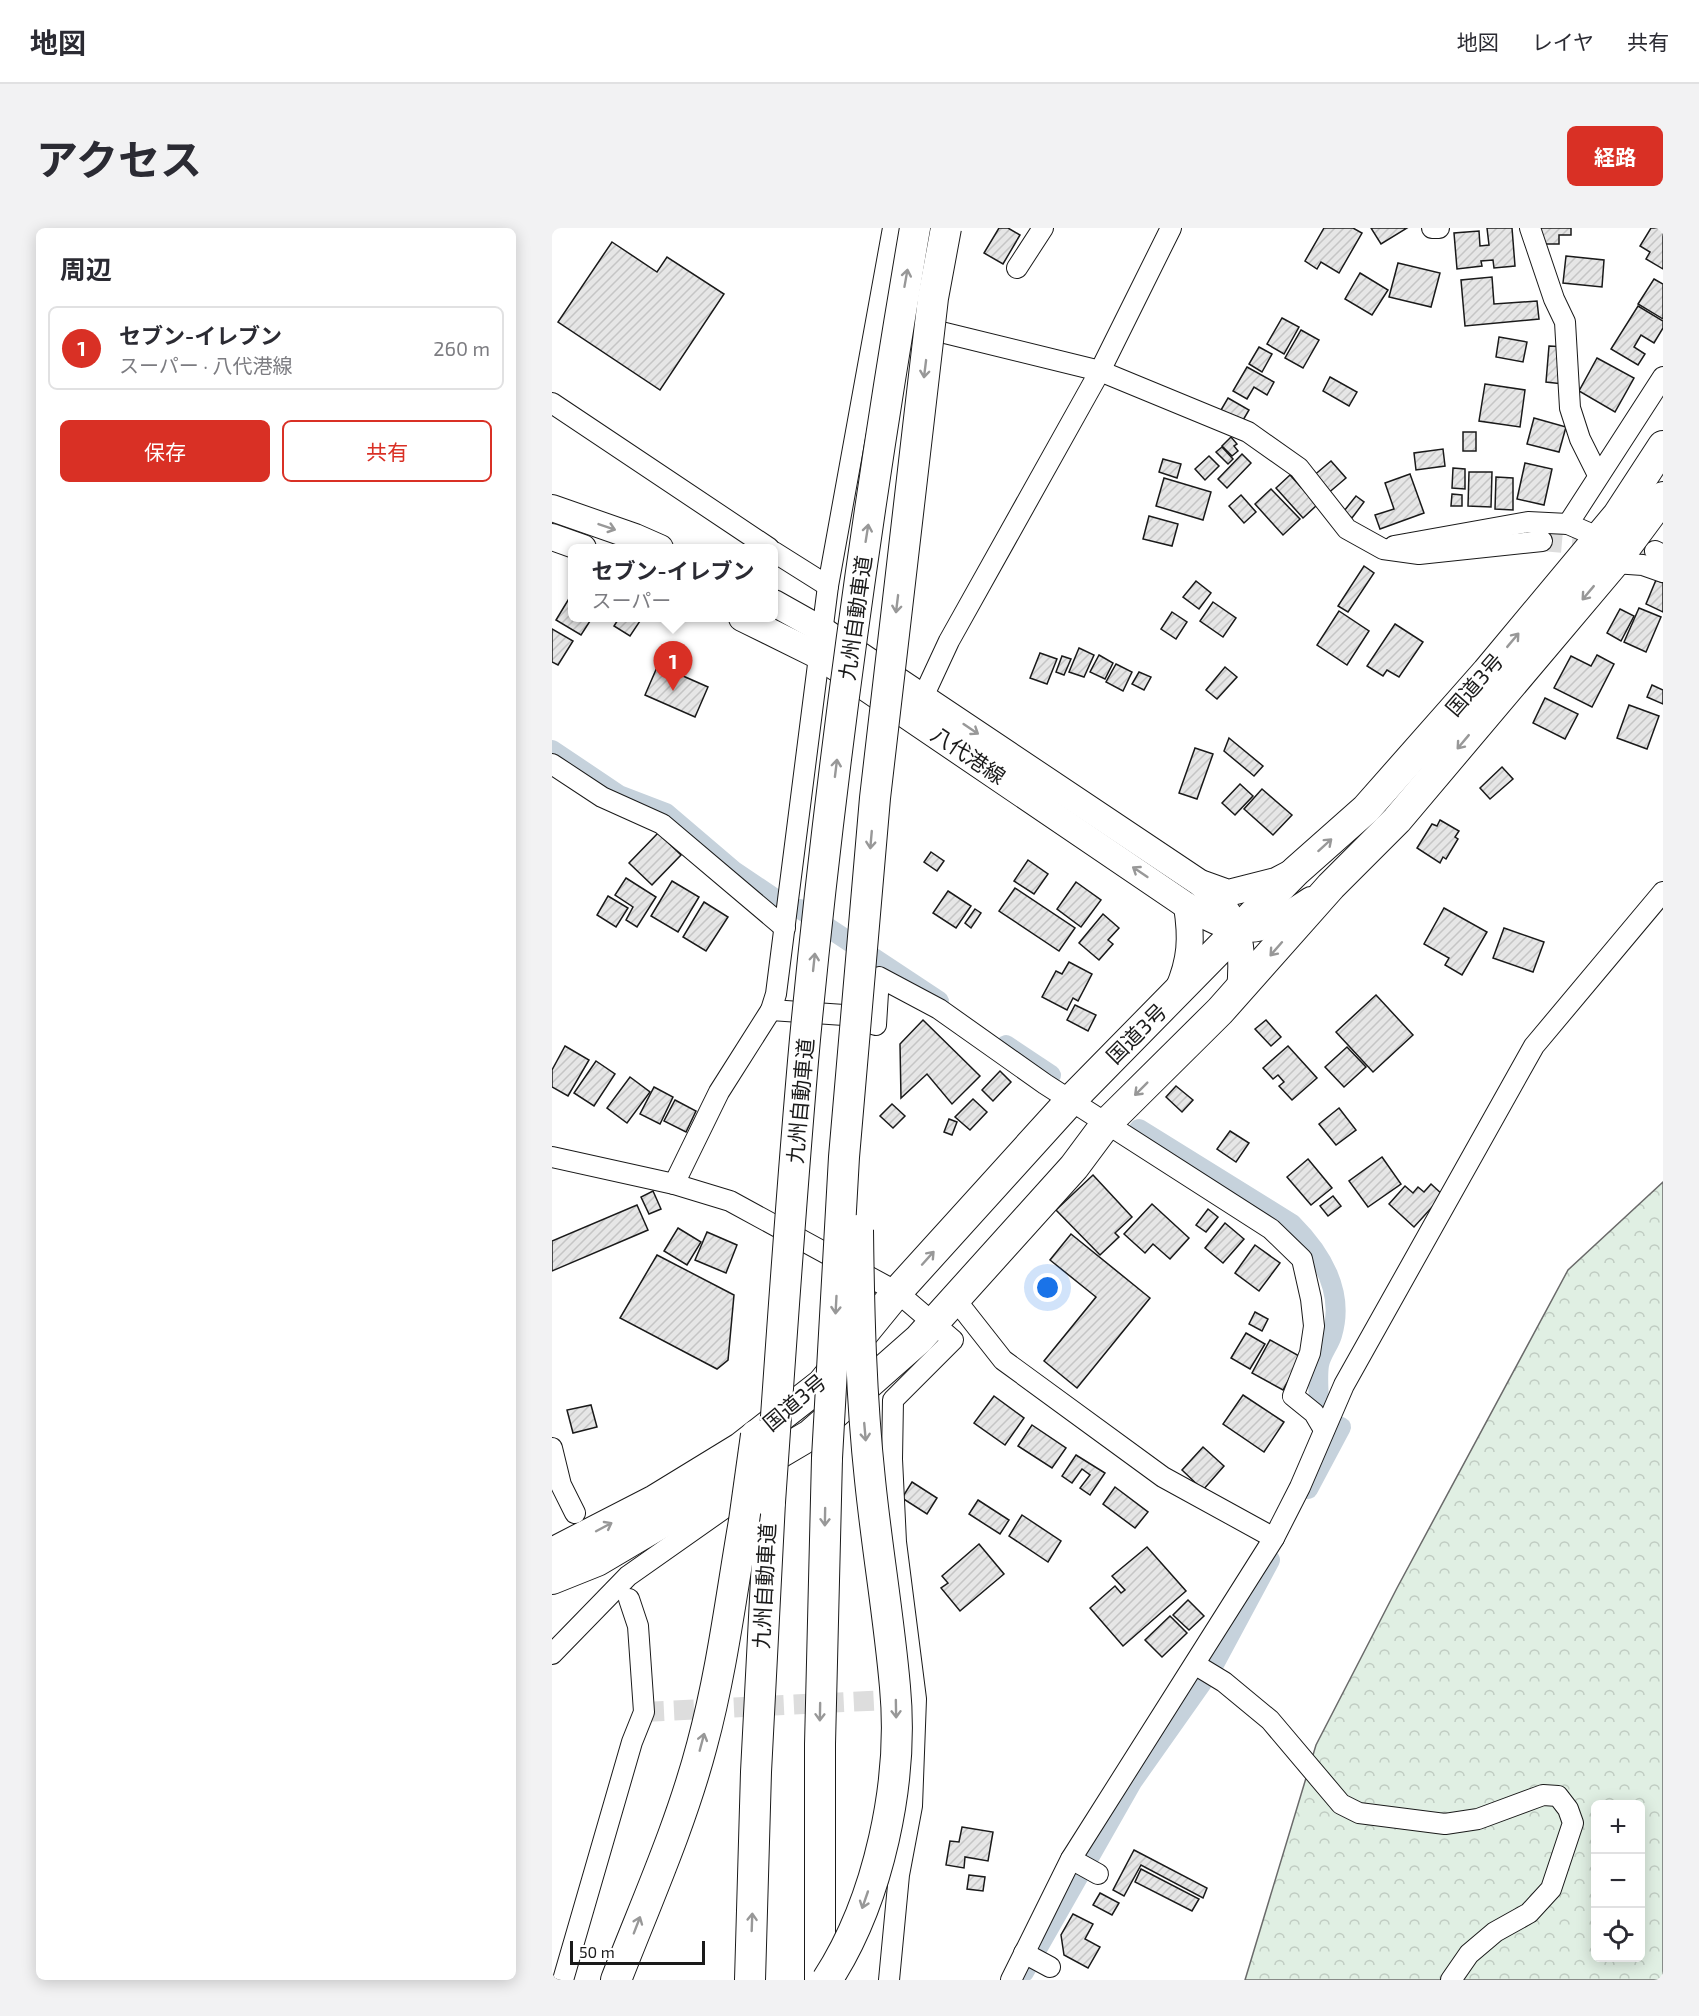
<!DOCTYPE html>
<html lang="ja">
<meta charset="utf-8">
<style>
:root{--surface:#fff;--page:#f2f2f3;--text:#2b2b33;--muted:#7c7c81;--line:#e1e1e2;--accent:#d93025}
body{margin:0;font-family:"Exo 2","Noto Sans JP",sans-serif;background:var(--page);color:var(--text)}
.controls{position:absolute;right:18px;bottom:18px;display:grid;overflow:hidden;border-radius:9px;box-shadow:0 3px 15px #0003}
.controls button{width:54px;height:54px;display:grid;place-items:center;padding:0;border:0;border-bottom:2px solid var(--line);background:var(--surface);color:var(--text);font:30px sans-serif}
.scale{position:absolute;left:18px;bottom:15px;width:135px;box-sizing:border-box;padding-left:6px;border:3px solid #1a1a1a;border-top:0;font-size:16px;line-height:21px;white-space:nowrap;color:#1a1a1a;-webkit-text-stroke:4px #fff;paint-order:stroke}
.you{position:absolute;left:496px;top:1060px;width:21px;height:21px;margin:-15px;border:4px solid #fff;border-radius:50%;background:#1a73e8;box-shadow:0 0 0 9px #1a73e833}
.badge{display:grid;place-items:center;width:39px;height:39px;border-radius:50%;background:var(--accent);color:#fff;font-size:20px;font-weight:700}
.pin{position:absolute;translate:-50% -50px;filter:drop-shadow(0 2px 3px #0008)}
.pin::after{content:'';position:absolute;top:32px;width:21px;height:18px;background:inherit;clip-path:polygon(0 0,100% 0,50% 100%)}
.popup{position:absolute;left:16px;top:316px;width:210px;height:78px;box-sizing:border-box;display:grid;place-content:center;border-radius:9px;background:var(--surface);filter:drop-shadow(0 2px 4px #0005);font-size:20px;white-space:nowrap;color:var(--muted)}
.popup b{font-size:22px;color:var(--text)}
.popup::after{content:'';position:absolute;left:50%;top:100%;margin-left:-12px;border:12px solid transparent;border-top-color:var(--surface)}
.list{margin:0;padding:0;list-style:none}
h2{display:flex;justify-content:space-between;align-items:center;height:78px;margin:0;padding:0 24px;font-size:26px}
h2 small{font-size:20px;font-weight:400;color:var(--muted)}
.list li{display:grid;grid-template-columns:39px 1fr auto;gap:18px;align-items:center;box-sizing:border-box;height:84px;margin:0 12px 12px;padding:0 12px;border:2px solid var(--line);border-radius:9px}
.list b{display:block;font-size:22px;white-space:nowrap}
.list p{margin:0;font-size:20px;white-space:nowrap;color:var(--muted)}
.list em{font-size:20px;font-style:normal;color:var(--muted)}
.actions{display:flex;gap:12px;padding:18px 24px}
.actions a{flex:1;padding:14px 0;border:2px solid var(--accent);border-radius:9px;text-align:center;font-size:21px;color:var(--accent)}
.actions .main{background:var(--accent);color:#fff}
.icon{flex:none;width:33px;height:33px;fill:none;stroke:currentColor;stroke-width:2;stroke-linecap:round;stroke-linejoin:round}
.map{position:relative;flex:none;width:1111px;height:1752px;overflow:hidden;border-radius:9px}
header{display:flex;align-items:center;gap:36px;box-sizing:border-box;height:84px;padding:0 30px;background:var(--surface);border-bottom:2px solid var(--line)}
header strong{font-size:28px}
nav{display:flex;gap:33px;margin-inline-start:auto;font-size:21px}
.intro{display:flex;align-items:center;justify-content:space-between;box-sizing:border-box;height:144px;padding:0 36px}
h1{margin:0;font-size:42px}
.button{padding:15px 27px;border-radius:9px;background:var(--accent);color:#fff;font-size:21px;font-weight:700}
main{display:flex;gap:36px;padding:0 36px}
aside{flex:1;background:var(--surface);border-radius:9px;box-shadow:0 3px 15px #0003}
.map>svg:first-child{display:block}
.forest{fill:url(#forest-crowns);stroke:#6a6a6a;stroke-width:1.5;fill-rule:evenodd}
.lines{fill:none;stroke-linecap:round;stroke-linejoin:round}
.canal{stroke:#c6d2dc;stroke-width:20}
.building{fill:url(#building-hatch);stroke:#1a1a1a;stroke-width:1.5}
.minor-tunnel{stroke:#ddd;stroke-width:20;stroke-dasharray:20 10;stroke-linecap:butt}
.minor-casing{stroke:#1a1a1a;stroke-width:22}
.major-casing{stroke:#1a1a1a;stroke-width:28}
.highway-casing{stroke:#1a1a1a;stroke-width:32}
.minor{stroke:#fff;stroke-width:20}
.major{stroke:#fff;stroke-width:26}
.highway{stroke:#fff;stroke-width:30}
.highway-bridge-casing{stroke:#1a1a1a;stroke-width:32;stroke-linecap:butt}
.highway-bridge{stroke:#fff;stroke-width:30}
.oneway{stroke:#989898}
.labels{text-anchor:middle;stroke-width:4.5;stroke-linejoin:round;paint-order:stroke}
.street-label{font-size:21px;fill:#1a1a1a;stroke:#fff}
</style>
<header>
<strong>地図</strong>
<nav><a>地図</a><a>レイヤ</a><a>共有</a></nav>
</header>
<div class="intro"><h1>アクセス</h1><a class="button">経路</a></div>
<main>
<aside>
<h2>周辺<small></small></h2>
<ul class="list">
<li><span class="badge">1</span><div><b>セブン-イレブン</b><p>スーパー · 八代港線</p></div><em>260 m</em></li>
</ul>
<div class="actions"><a class="main">保存</a><a>共有</a></div>
</aside>
<div class="map">
<svg width="1111" height="1752" viewBox="0 0 1111 1752">
<defs>
<pattern id="forest-crowns" width="20" height="18" patternUnits="userSpaceOnUse" patternTransform="scale(1.5)"><rect width="20" height="18" fill="#e0efe3"/><path d="M2 6a3 3 0 1 1 6 0M12 15a3 3 0 1 1 6 0" fill="none" stroke="#c0ccc2"/></pattern>
<pattern id="building-hatch" width="6" height="6" patternUnits="userSpaceOnUse" patternTransform="scale(1.5)"><rect width="6" height="6" fill="#e6e6e6"/><path d="M-1 1l2-2M0 6l6-6M5 7l2-2" fill="none" stroke="#c5c5c5"/></pattern>
</defs>
<rect width="100%" height="100%" fill="#fff"/>
<path class="forest" d="M1111,954V1752H693L764,1517L845,1360L1016,1042ZM1044,1576H1088V1730H1044Z"/>
<g class="lines">
<g class="canal">
<path d="M0,522L67,567L114,585L182,643L225,672"/>
<path d="M248,681L387,773"/>
<path d="M454,817L499,847"/>
<path d="M587,901L740,996C769,1025 793,1064 780,1107C777,1117 769,1126 767,1137C765,1150 767,1165 767,1178"/>
<path d="M756,1261L789,1199"/>
<path d="M472,1744L580,1554L659,1442L718,1332"/>
</g>
</g>
<g class="building">
<path d="M447,0H456L468,7L451,36L432,25Z"/>
<path d="M772,0H801L810,5L787,45L769,34L765,41L753,33Z"/>
<path d="M819,0H855L829,16Z"/>
<path d="M935,0H960L963,38L942,40L941,32L929,33L930,38L905,41L902,5L927,3L928,18L937,17Z"/>
<path d="M989,0H1019V7H1007V16H989Z"/>
<path d="M1099,0H1111V41L1094,31L1098,24L1088,18Z"/>
<path d="M60,14L105,44L115,29L172,66L108,162L6,94Z"/>
<path d="M1014,28L1052,32L1050,59L1011,55Z"/>
<path d="M846,35L888,45L879,79L837,69Z"/>
<path d="M808,45L836,62L820,87L793,71Z"/>
<path d="M940,49L942,76L985,73L987,91L913,98L909,52Z"/>
<path d="M1102,51L1111,56V91L1086,76Z"/>
<path d="M1086,78L1111,93V100L1102,115L1089,107L1082,119L1093,126L1086,137L1059,121Z"/>
<path d="M730,90L747,99L732,126L715,116Z"/>
<path d="M749,102L767,112L751,140L733,130Z"/>
<path d="M947,109L975,114L971,134L944,129Z"/>
<path d="M997,118L1014,119L1011,156L994,154Z"/>
<path d="M707,119L720,126L710,144L697,136Z"/>
<path d="M1045,130L1082,150L1063,184L1027,163Z"/>
<path d="M695,139L722,154L715,167L702,159L695,171L681,163Z"/>
<path d="M778,149L805,164L797,178L771,163Z"/>
<path d="M933,156L973,162L968,199L927,193Z"/>
<path d="M676,170L697,182L690,194L669,182Z"/>
<path d="M982,190L1014,199L1007,224L975,216Z"/>
<rect x="911" y="204" width="13" height="19"/>
<path d="M679,209L685,216L682,218L686,223L680,228L670,218Z"/>
<path d="M670,219L681,231L676,236L664,224Z"/>
<path d="M891,221L893,238L864,242L862,225Z"/>
<path d="M690,226L699,235L675,260L666,251Z"/>
<path d="M657,228L667,238L653,252L643,241Z"/>
<path d="M611,231L629,236L625,250L607,244Z"/>
<path d="M779,233L794,250L774,267L760,249Z"/>
<path d="M973,235L1000,241L992,277L965,271Z"/>
<path d="M901,240L913,241V261L900,260Z"/>
<path d="M917,244H940L939,279L916,278Z"/>
<path d="M858,246L872,285L828,301L823,287L842,281L833,255Z"/>
<path d="M738,247L765,277L751,290L724,260Z"/>
<path d="M944,249L961,250V282L943,281Z"/>
<path d="M612,250L659,264L651,292L604,278Z"/>
<path d="M719,261L748,291L731,307L703,276Z"/>
<path d="M900,266L910,267V278H899Z"/>
<path d="M689,267L704,284L692,295L677,278Z"/>
<path d="M804,268L812,274L800,290L792,283Z"/>
<path d="M597,288L626,296L620,318L591,311Z"/>
<path d="M812,338L822,345L796,384L786,378Z"/>
<path d="M1104,352L1111,355V384L1094,376Z"/>
<path d="M644,353L659,365L647,381L631,369Z"/>
<path d="M21,364V390H40L29,407L4,392Z"/>
<path d="M661,374L684,390L671,409L648,393Z"/>
<path d="M1087,380L1109,389L1094,424L1072,414Z"/>
<path d="M1068,381L1082,388L1069,413L1055,405Z"/>
<path d="M787,383L817,403L795,437L765,417Z"/>
<path d="M620,384L635,394L624,411L609,401Z"/>
<path d="M67,390H90L78,408L62,398Z"/>
<path d="M843,396L871,414L847,449L835,442L831,448L815,438Z"/>
<path d="M0,401L21,413L6,437L0,434Z"/>
<path d="M527,420L542,427L532,449L517,444Z"/>
<path d="M488,425L505,431L495,456L478,450Z"/>
<path d="M547,427L561,435L553,451L538,444Z"/>
<path d="M1045,427L1062,436L1040,479L1002,460L1019,428L1039,438Z"/>
<path d="M510,428L519,431L512,447L504,444Z"/>
<path d="M564,436L580,444L571,463L554,454Z"/>
<path d="M106,437L156,459L143,489L93,467Z"/>
<path d="M673,439L685,449L665,471L654,462Z"/>
<path d="M587,444L599,449L592,462L580,456Z"/>
<path d="M1100,457L1111,462V476L1095,469Z"/>
<path d="M993,470L1026,486L1013,511L981,495Z"/>
<path d="M1077,477L1107,488L1095,521L1065,510Z"/>
<path d="M677,510L711,538L702,548L672,523Z"/>
<path d="M643,520L661,526L645,571L627,565Z"/>
<path d="M950,539L961,551L938,571L928,560Z"/>
<path d="M688,556L701,568L683,587L670,575Z"/>
<path d="M710,561L740,587L721,607L692,581Z"/>
<path d="M888,592L907,603L903,609L906,611L894,631L891,629L888,635L865,620L880,596L885,598Z"/>
<path d="M106,605L129,627L100,657L77,635Z"/>
<path d="M379,624L392,633L385,643L372,634Z"/>
<path d="M476,632L496,646L482,666L462,653Z"/>
<path d="M74,650L104,669L85,699L74,692L81,679L63,667Z"/>
<path d="M120,653L147,669L126,704L99,688Z"/>
<path d="M524,654L549,672L529,699L505,681Z"/>
<path d="M463,660L523,700L507,723L447,683Z"/>
<path d="M396,663L419,678L404,700L381,685Z"/>
<path d="M56,668L76,680L64,699L45,687Z"/>
<path d="M152,674L176,689L154,723L131,709Z"/>
<path d="M892,680L935,704L910,747L893,737L897,730L872,716Z"/>
<path d="M423,681L429,685L419,700L413,695Z"/>
<path d="M551,686L567,700L556,712L561,716L547,732L527,715Z"/>
<path d="M952,700L992,714L981,744L941,730Z"/>
<path d="M517,734L540,746L526,773L521,770L515,782L490,769L504,743L510,746Z"/>
<path d="M824,767L861,807L821,844L784,804Z"/>
<path d="M523,777L544,787L536,803L515,792Z"/>
<path d="M371,792L428,848L400,876L375,846L349,870L348,816Z"/>
<path d="M714,792L729,809L719,818L703,801Z"/>
<path d="M13,818L37,832L16,868L0,859V842Z"/>
<path d="M736,818L765,850L740,872L727,858L732,854L726,847L721,851L711,840Z"/>
<path d="M795,819L814,839L792,859L773,839Z"/>
<path d="M44,833L63,846L42,878L22,865Z"/>
<path d="M448,843L459,854L441,873L430,862Z"/>
<path d="M78,849L98,864L75,895L55,880Z"/>
<path d="M624,858L641,872L630,884L614,869Z"/>
<path d="M102,859L121,869L108,896L88,886Z"/>
<path d="M421,871L435,884L418,902L403,889Z"/>
<path d="M123,872L144,883L134,904L112,893Z"/>
<path d="M340,876L353,888L341,900L328,888Z"/>
<path d="M787,880L804,902L784,917L767,896Z"/>
<path d="M397,891L405,894L400,907L392,904Z"/>
<path d="M678,903L697,915L684,934L665,921Z"/>
<path d="M830,929L849,956L816,979L797,953Z"/>
<path d="M756,931L780,960L759,977L735,949Z"/>
<path d="M541,947L580,989L563,1005L567,1009L548,1027L504,982Z"/>
<path d="M879,956L891,967L862,999L837,976L853,958L861,965L866,959L872,964Z"/>
<path d="M101,963L109,981L97,986L89,969Z"/>
<path d="M781,968L789,978L776,988L768,978Z"/>
<path d="M600,976L637,1010L618,1031L601,1016L593,1025L572,1006Z"/>
<path d="M85,977L96,1002L0,1043V1013Z"/>
<path d="M656,981L666,989L654,1004L644,997Z"/>
<path d="M673,995L692,1011L671,1035L653,1020Z"/>
<path d="M126,1000L149,1014L135,1037L112,1023Z"/>
<path d="M155,1004L185,1017L174,1045L143,1032Z"/>
<path d="M519,1006L598,1070L525,1160L492,1133L544,1069L498,1032Z"/>
<path d="M703,1017L728,1035L707,1063L683,1045Z"/>
<path d="M105,1027L182,1067L176,1132L165,1141L68,1090Z"/>
<path d="M703,1084L716,1091L710,1103L697,1096Z"/>
<path d="M694,1105L713,1116L698,1141L679,1130Z"/>
<path d="M718,1112L749,1129L731,1162L700,1145Z"/>
<path d="M691,1167L732,1194L712,1224L671,1196Z"/>
<path d="M442,1168L472,1190L453,1217L422,1195Z"/>
<path d="M39,1177L45,1199L21,1205L15,1182Z"/>
<path d="M480,1197L514,1220L500,1240L466,1218Z"/>
<path d="M651,1219L672,1238L651,1262L630,1242Z"/>
<path d="M524,1227L553,1245L538,1267L528,1260L538,1247L530,1241L520,1255L510,1248Z"/>
<path d="M360,1254L385,1270L375,1286L350,1270Z"/>
<path d="M563,1259L596,1284L583,1300L551,1276Z"/>
<path d="M426,1272L457,1292L448,1306L417,1286Z"/>
<path d="M470,1287L509,1313L496,1334L457,1308Z"/>
<path d="M427,1316L452,1346L408,1383L389,1360L396,1355L390,1348Z"/>
<path d="M595,1319L634,1363L571,1418L538,1380L563,1358L569,1365L573,1362L560,1348Z"/>
<path d="M636,1372L652,1388L637,1402L621,1387Z"/>
<path d="M618,1388L635,1405L610,1429L593,1412Z"/>
<path d="M410,1599L441,1604L436,1633L413,1629L412,1640L394,1637L398,1613L407,1614Z"/>
<path d="M582,1622L655,1660L651,1670L589,1637L572,1668L561,1662Z"/>
<path d="M589,1641L647,1671L640,1683L583,1654Z"/>
<path d="M417,1647L433,1649L431,1663L415,1661Z"/>
<path d="M548,1665L567,1675L560,1687L541,1677Z"/>
<path d="M521,1686L541,1696L533,1711L548,1719L536,1740L512,1727L509,1707Z"/>
</g>
<g class="lines">
<g class="minor-tunnel">
<path d="M990,313L1103,323"/>
<path d="M92,1484L355,1471"/>
</g>
<defs>
<g id="minor">
<path d="M880,0H887"/>
<path d="M978,0L1002,71L1013,94L1018,180L1028,211L1046,247"/>
<path d="M465,40L491,0"/>
<path d="M366,101L393,105L548,143L696,204L747,240L795,301L831,321L867,326L990,313"/>
<path d="M0,175L217,320"/>
<path d="M1016,296L1111,149"/>
<path d="M842,318L976,294L1016,296L1046,309"/>
<path d="M1103,323L1111,327"/>
<path d="M222,324L276,358"/>
<path d="M1062,335L1091,337L1111,344"/>
<path d="M371,469L397,413L548,143L619,0"/>
<path d="M0,536L50,569L110,596L233,700"/>
<path d="M219,782L292,787L324,797L327,749L387,781L493,856L719,1001L750,1031L759,1071L762,1098L758,1125L741,1168L762,1185L772,1202"/>
<path d="M0,929L122,956L178,973L345,1064L401,1112L341,1172L340,1231L344,1314L364,1471L360,1578L347,1647L337,1752"/>
<path d="M122,956L167,864L219,782L224,766L276,358L341,0"/>
<path d="M403,1071L451,1132L611,1249L722,1310"/>
<path d="M0,1220L9,1257L23,1285"/>
<path d="M0,1426L76,1348L201,1260"/>
<path d="M644,1437L672,1454L718,1492L789,1576L807,1585L893,1596L926,1591L991,1567L1006,1568L1016,1581L1021,1595L999,1661L977,1685L943,1704L917,1726L899,1752"/>
<path d="M519,1631L546,1646"/>
<path d="M472,1725L498,1739"/>
<path d="M11,1752L80,1514L92,1484L86,1398L77,1371"/>
<path d="M459,1752L519,1631L722,1310L748,1259L792,1157L982,818L1111,664"/>
</g>
<g id="major">
<path d="M0,280L83,309L108,320"/>
<path d="M0,309L31,320"/>
<path d="M222,375L270,402L648,655C686,687 693,712 688,762"/>
<path d="M190,390L267,428L635,678C693,711 705,708 759,672"/>
<path d="M651,656L676,665L724,653L741,644"/>
<path d="M626,762C639,732 640,710 635,678"/>
</g>
<g id="highway">
<path d="M0,1325L103,1272L188,1220L270,1156L345,1064L519,872L744,643L814,581L935,444L1066,287L1111,218"/>
<path d="M0,1351L45,1333L258,1207L367,1111L522,939L554,896L668,783L779,658L845,592L1062,335L1111,269"/>
<path d="M64,1752C94,1675 129,1597 150,1517C170,1443 179,1368 192,1293"/>
<path d="M198,1752L204,1544L218,1274"/>
<path d="M268,1752V1516L275,1230"/>
</g>
</defs>
<use href="#minor" class="minor-casing"/>
<use href="#major" class="major-casing"/>
<use href="#highway" class="highway-casing"/>
<use href="#minor" class="minor"/>
<use href="#major" class="major"/>
<use href="#highway" class="highway"/>
<defs>
<g id="highway-bridge">
<path d="M275,1230L292,929L323,570L381,70L394,0"/>
<path d="M218,1274C229,1119 239,965 253,811C279,540 317,269 363,0"/>
<path d="M192,1293L204,1207"/>
<path d="M275,1752C327,1672 352,1554 343,1459C337,1390 325,1321 318,1252C309,1168 307,1085 306,1002"/>
</g>
</defs>
<use href="#highway-bridge" class="highway-bridge-casing"/>
<use href="#highway-bridge" class="highway-bridge"/>
</g>
<defs><path id="oneway-shaft" d="M-6 0H5M1.5-3L5.5 0L1.5 3" fill="none" stroke-width="1.6" stroke-linecap="round" stroke-linejoin="round" transform="scale(1.5)"/></defs>
<g class="oneway">
<use href="#oneway-shaft" transform="translate(354 50) rotate(-80)"/>
<use href="#oneway-shaft" transform="translate(373 141) rotate(97)"/>
<use href="#oneway-shaft" transform="translate(55 299) rotate(19)"/>
<use href="#oneway-shaft" transform="translate(315 305) rotate(-81)"/>
<use href="#oneway-shaft" transform="translate(1036 365) rotate(130)"/>
<use href="#oneway-shaft" transform="translate(345 376) rotate(97)"/>
<use href="#oneway-shaft" transform="translate(961 412) rotate(-50)"/>
<use href="#oneway-shaft" transform="translate(419 501) rotate(34)"/>
<use href="#oneway-shaft" transform="translate(911 514) rotate(130)"/>
<use href="#oneway-shaft" transform="translate(284 540) rotate(-83)"/>
<use href="#oneway-shaft" transform="translate(319 612) rotate(95)"/>
<use href="#oneway-shaft" transform="translate(773 617) rotate(-42)"/>
<use href="#oneway-shaft" transform="translate(588 644) rotate(-146)"/>
<use href="#oneway-shaft" transform="translate(724 721) rotate(131)"/>
<use href="#oneway-shaft" transform="translate(262 734) rotate(-84)"/>
<use href="#oneway-shaft" transform="translate(589 861) rotate(135)"/>
<use href="#oneway-shaft" transform="translate(376 1030) rotate(-48)"/>
<use href="#oneway-shaft" transform="translate(284 1077) rotate(93)"/>
<use href="#oneway-shaft" transform="translate(313 1204) rotate(85)"/>
<use href="#oneway-shaft" transform="translate(273 1289) rotate(91)"/>
<use href="#oneway-shaft" transform="translate(52 1299) rotate(-28)"/>
<use href="#oneway-shaft" transform="translate(344 1481) rotate(89)"/>
<use href="#oneway-shaft" transform="translate(268 1484) rotate(91)"/>
<use href="#oneway-shaft" transform="translate(150 1514) rotate(-75)"/>
<use href="#oneway-shaft" transform="translate(313 1672) rotate(109)"/>
<use href="#oneway-shaft" transform="translate(200 1694) rotate(-88)"/>
<use href="#oneway-shaft" transform="translate(85 1697) rotate(-69)"/>
</g>
<g class="labels">
<g class="street-label">
<text transform="translate(304 390) rotate(-82)" y="7">九州自動車道</text>
<text transform="translate(923 457) rotate(-49)" y="7">国道3号</text>
<text transform="translate(416 528) rotate(34)" y="7">八代港線</text>
<text transform="translate(585 806) rotate(-45)" y="7">国道3号</text>
<text transform="translate(249 873) rotate(-85)" y="7">九州自動車道</text>
<text transform="translate(243 1175) rotate(-40)" y="7">国道3号</text>
<text transform="translate(213 1358) rotate(-87)" y="7">九州自動車道</text>
</g>
</g>
</svg>
<div class="controls">
<button>+</button>
<button>−</button>
<button><svg class="icon" aria-label="locate" viewBox="0 0 24 24"><circle cx="12" cy="12" r="6"/><path d="M12 2v4M12 18v4M2 12h4M18 12h4"/></svg></button>
</div>
<div class="scale">50 m</div>
<div class="you"></div>
<div class="pin badge" style="left:121px;top:463px">1</div>
<div class="popup"><b>セブン-イレブン</b>スーパー</div>
</div>
</main>
